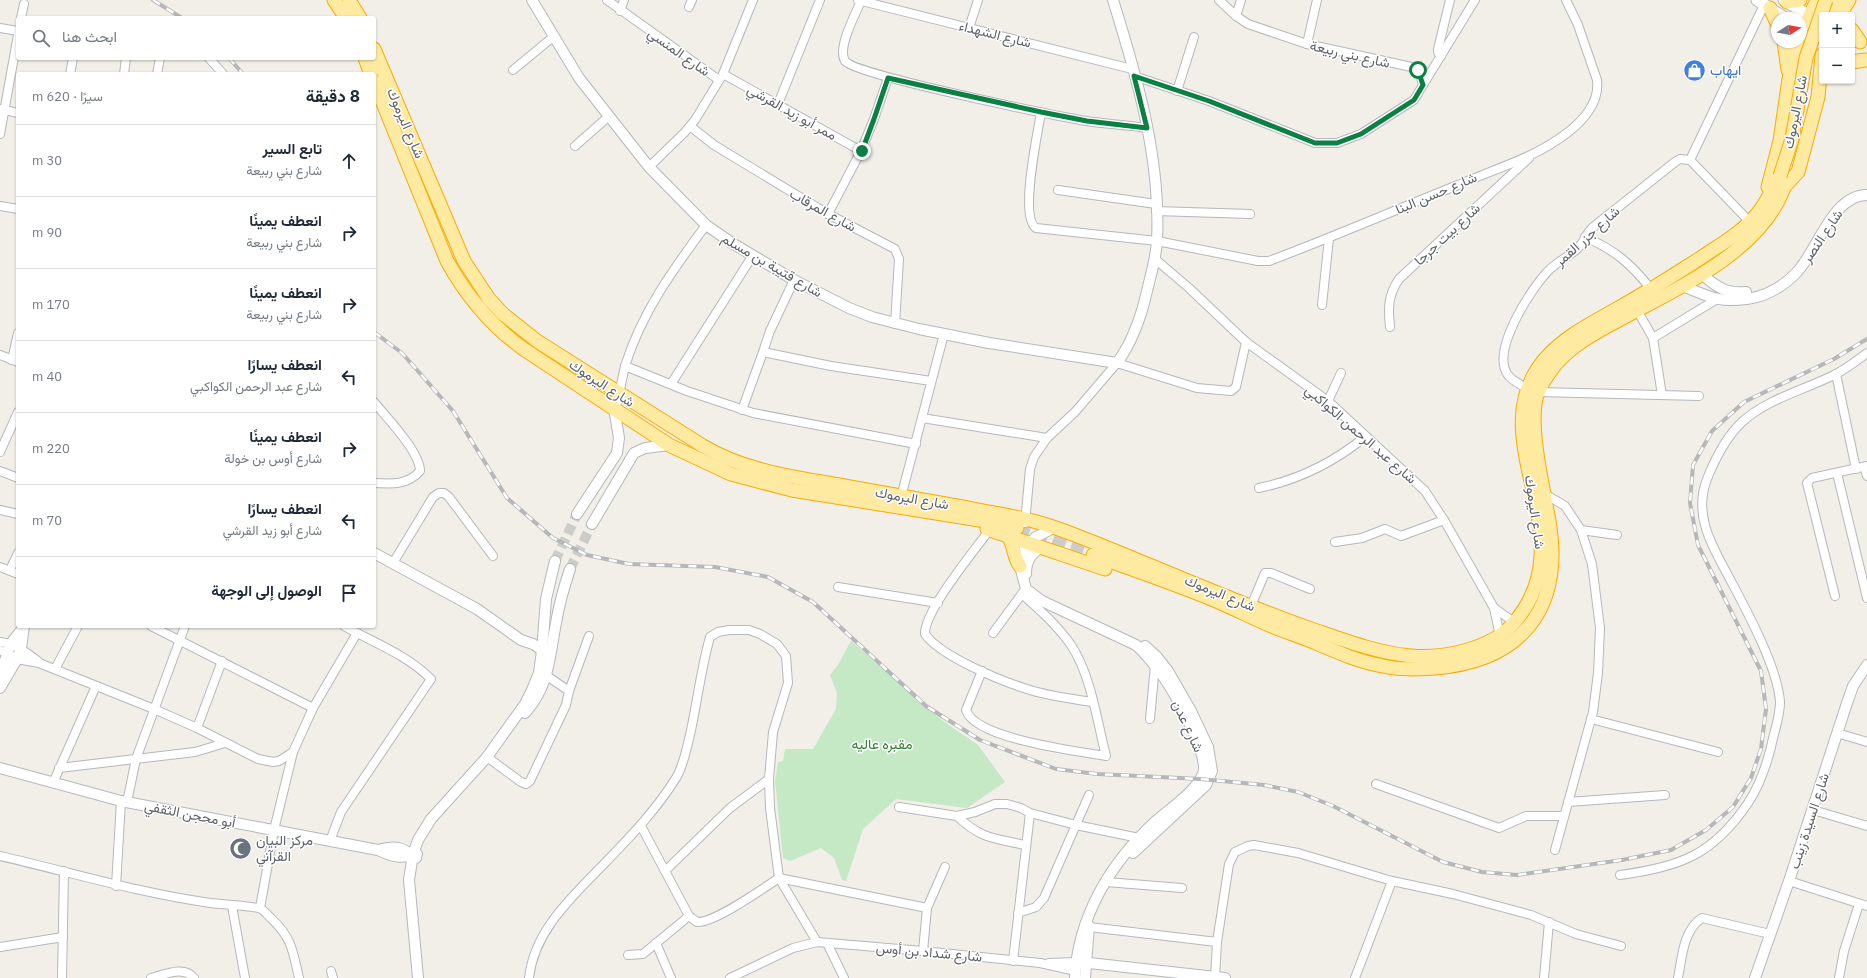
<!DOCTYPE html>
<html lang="ar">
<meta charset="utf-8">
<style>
:root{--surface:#fff;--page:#f6f6f7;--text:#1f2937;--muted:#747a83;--line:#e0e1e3}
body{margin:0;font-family:"IBM Plex Sans",Vazirmatn,sans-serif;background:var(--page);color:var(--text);direction:rtl}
.controls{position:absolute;right:12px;top:12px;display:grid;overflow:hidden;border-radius:4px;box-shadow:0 1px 3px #0004}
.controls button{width:36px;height:36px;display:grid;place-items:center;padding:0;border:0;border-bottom:1px solid var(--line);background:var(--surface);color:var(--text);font:20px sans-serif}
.compass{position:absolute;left:1771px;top:12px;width:36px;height:36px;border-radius:50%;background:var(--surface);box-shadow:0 1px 3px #0004;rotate:79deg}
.stop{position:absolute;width:12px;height:12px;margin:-9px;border:3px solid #0b8043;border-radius:50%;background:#fff}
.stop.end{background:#0b8043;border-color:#fff;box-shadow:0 1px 4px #0008}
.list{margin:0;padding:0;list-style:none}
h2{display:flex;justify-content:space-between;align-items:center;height:52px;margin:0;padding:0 16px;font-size:17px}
h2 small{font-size:13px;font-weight:400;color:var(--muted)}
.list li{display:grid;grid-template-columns:26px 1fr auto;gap:12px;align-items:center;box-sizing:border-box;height:72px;padding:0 16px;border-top:1px solid var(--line)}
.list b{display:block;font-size:15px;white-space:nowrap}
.list p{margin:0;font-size:13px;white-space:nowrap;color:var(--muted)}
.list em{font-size:13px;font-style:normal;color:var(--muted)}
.icon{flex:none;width:22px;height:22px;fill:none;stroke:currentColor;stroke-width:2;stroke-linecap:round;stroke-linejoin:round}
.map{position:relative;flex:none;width:1867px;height:978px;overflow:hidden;direction:ltr}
.search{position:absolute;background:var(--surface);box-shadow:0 1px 3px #0004;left:16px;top:16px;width:360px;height:44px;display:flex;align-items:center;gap:10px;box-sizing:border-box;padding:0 14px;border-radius:4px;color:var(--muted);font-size:15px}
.panel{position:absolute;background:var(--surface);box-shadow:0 1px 3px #0004;left:16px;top:72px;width:360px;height:556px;border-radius:4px;direction:rtl}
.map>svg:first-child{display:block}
.green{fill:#c5e8c5}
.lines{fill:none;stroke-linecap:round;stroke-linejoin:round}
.tertiary-tunnel{stroke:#ccccc8;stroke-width:10;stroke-dasharray:10 5;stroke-linecap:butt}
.trunk-tunnel{stroke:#ccccc8;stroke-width:13;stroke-dasharray:13 6;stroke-linecap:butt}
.minor-casing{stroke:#b5b8bc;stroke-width:10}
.tertiary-casing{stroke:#b5b8bc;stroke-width:12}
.secondary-casing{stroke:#b6babf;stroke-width:13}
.trunk-casing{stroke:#f9ab00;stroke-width:15}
.minor{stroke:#fff;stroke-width:8}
.tertiary{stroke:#fff;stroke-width:10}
.secondary{stroke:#fff;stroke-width:11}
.trunk{stroke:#feeaa1;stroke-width:13}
.rail-casing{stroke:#b6b7b8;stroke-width:4}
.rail{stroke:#fff;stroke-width:2.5;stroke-dasharray:8;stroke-linecap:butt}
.trunk-bridge-casing{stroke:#f9ab00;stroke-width:15;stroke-linecap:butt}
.trunk-bridge{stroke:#feeaa1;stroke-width:13}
.route{stroke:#0b8043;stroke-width:5}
.labels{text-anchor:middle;stroke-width:3;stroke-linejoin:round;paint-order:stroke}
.street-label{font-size:14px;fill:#5f6368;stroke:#fff}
.shop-label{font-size:14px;fill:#366cbe;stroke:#fff;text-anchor:start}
.park-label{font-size:14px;fill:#348238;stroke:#fff}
.worship-label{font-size:14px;fill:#5b616d;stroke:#fff;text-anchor:start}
</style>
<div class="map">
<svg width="1867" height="978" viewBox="0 0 1867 978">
<rect width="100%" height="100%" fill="#f1efe8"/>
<path class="green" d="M851,641L943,721L978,745L1005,782L967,808L896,799L863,829L846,881L842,880L834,858L821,848L790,861L783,858L775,781L778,762L783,761L785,749H813L836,709L837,693L830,675L838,665Z"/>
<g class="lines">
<g class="tertiary-tunnel">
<path d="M555,561L577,514"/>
<path d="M570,569L592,524"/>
</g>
<path class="trunk-tunnel" d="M1017,528L1093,555"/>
<defs>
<g id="minor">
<path d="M607,0L719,80"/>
<path d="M858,0L1132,69"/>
<path d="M861,1C855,15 837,48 845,61C855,75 1057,116 1086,121C1106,124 1127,125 1147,128"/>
<path d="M689,7L692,0"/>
<path d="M620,11L624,0"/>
<path d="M1236,16L1241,0"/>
<path d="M21,18L24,4"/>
<path d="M0,28L18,31"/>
<path d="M969,28L978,0"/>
<path d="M1307,44L1317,0"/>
<path d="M1441,56L1438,52V49L1450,0"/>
<path d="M209,58L223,74"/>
<path d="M513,70L553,37"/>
<path d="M70,74L73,58"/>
<path d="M124,74L126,58"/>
<path d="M157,74L160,58"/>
<path d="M723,74L861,151"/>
<path d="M1134,76L1209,101L1315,143H1337L1361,134L1414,100L1423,85L1420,73L1416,68L1307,44L1248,24L1236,16L1219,0"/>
<path d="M1423,85L1475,0"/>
<path d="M1177,91L1194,37"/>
<path d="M778,104L820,0"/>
<path d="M0,109L18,113"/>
<path d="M1041,112C1038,133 1019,217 1036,228L1157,241L1258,261H1269C1333,237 1395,210 1458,185C1494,169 1535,158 1567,133C1583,121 1600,102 1597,80L1578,25L1566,0"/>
<path d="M690,126L714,145L828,214L895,249L899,259L895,324"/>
<path d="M0,134L18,35"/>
<path d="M575,146L608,117"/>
<path d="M1690,160L1764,5"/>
<path d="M649,167L684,133L695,120L723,74L753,0"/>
<path d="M1058,190L1156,204"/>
<path d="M0,206L18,209"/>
<path d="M1156,211L1250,214"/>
<path d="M828,214L861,151L874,119L888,78"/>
<path d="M1585,237C1615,250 1631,264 1651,289"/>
<path d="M1155,259L1189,288L1246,342L1328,401L1425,491L1444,520L1494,608L1500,636"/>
<path d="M794,280L770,331L763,352L831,366L931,381"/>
<path d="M1322,305L1329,238"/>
<path d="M1637,310L1653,338L1662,395"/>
<path d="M1390,327C1388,308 1388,295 1399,279L1529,158"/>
<path d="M1653,338L1717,299"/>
<path d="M0,355L18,362"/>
<path d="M12,360L18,333"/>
<path d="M625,366C642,312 672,271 706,225"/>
<path d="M1836,374L1856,469"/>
<path d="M671,384L753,255"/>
<path d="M1528,389C1522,385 1512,381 1508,375C1490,351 1532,287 1549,270C1558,261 1570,256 1578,248C1584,242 1586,234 1592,228L1675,162L1680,159L1690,160L1750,222"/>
<path d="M1538,392L1699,396"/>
<path d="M619,394L625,366L687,391L753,413L916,444"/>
<path d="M1328,401L1341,373"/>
<path d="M374,402C387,418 420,452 420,471C408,485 392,484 374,483"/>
<path d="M742,410L763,352"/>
<path d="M922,418L1047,438"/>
<path d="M0,452L18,412"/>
<path d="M1864,467L1867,476"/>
<path d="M0,471L18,478"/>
<path d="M1837,473L1867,598"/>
<path d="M1259,488C1298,480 1334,462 1365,437"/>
<path d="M1545,494L1565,506L1581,530L1592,564L1600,628L1598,673L1593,712L1555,850"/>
<path d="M901,497L944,334"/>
<path d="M0,510L18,514"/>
<path d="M1025,523L1030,469L1034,457L1047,438L1075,412L1117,363L1197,388L1231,391L1236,387L1246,342"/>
<path d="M990,529C975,550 924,611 925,634C940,656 1001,681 1027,689C1048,696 1071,699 1093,702"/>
<path d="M1581,530L1617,535"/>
<path d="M1335,542L1362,538L1385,529L1401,536L1444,520"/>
<path d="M393,563L433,497L439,493H444L449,497L493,556"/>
<path d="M0,567L18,574"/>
<path d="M10,570L18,553"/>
<path d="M838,587L938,603"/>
<path d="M1835,596L1807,483L1812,478L1867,466"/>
<path d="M1251,606L1265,573H1271L1310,589"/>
<path d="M1494,608L1514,622"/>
<path d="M151,626L313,708"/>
<path d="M993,633L1024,591"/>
<path d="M0,642C16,644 26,652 39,662"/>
<path d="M0,650L17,659L39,663L154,709L197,728L258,759L273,762L279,761L293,752"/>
<path d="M55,669L78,626"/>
<path d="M982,671L966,710C975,739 1077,751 1106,756C1097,721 1091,675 1071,645C1057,625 1040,610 1022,594"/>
<path d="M569,691L589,636"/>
<path d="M1150,719L1155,665"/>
<path d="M1591,719L1718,752"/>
<path d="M197,728L222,661"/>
<path d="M1837,733L1867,742"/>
<path d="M487,757L521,782L526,784L530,781L566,705L569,691L547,676"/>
<path d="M59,768L195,752L225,743"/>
<path d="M53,783L96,686"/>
<path d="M1376,784L1499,828L1526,816H1563"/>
<path d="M127,802L136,759L185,626"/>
<path d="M1568,802L1665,795"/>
<path d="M899,807L957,816L975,812L995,804H1007L1021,808L1030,813L1076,825L1144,839"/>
<path d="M1813,810L1867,826"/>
<path d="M957,816C981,839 994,838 1025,845"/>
<path d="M641,826L689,916L697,922C715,923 762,889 779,878L927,908"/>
<path d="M330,841L341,812L431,679C406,654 374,643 344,626"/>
<path d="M0,856C70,872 139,893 210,903C219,904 256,906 261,909C265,911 268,916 272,919C292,938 293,952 299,978"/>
<path d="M665,871L730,808L769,779"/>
<path d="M1620,875C1680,867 1713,855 1748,803C1760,785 1766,767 1771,747C1774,732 1780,717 1780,702C1778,669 1748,613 1732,583C1715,550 1692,518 1707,479C1715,459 1726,437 1742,422C1767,399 1804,390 1834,375C1846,369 1856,361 1867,353"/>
<path d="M1789,881L1867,906"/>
<path d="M1106,882L1182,888"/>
<path d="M116,886L121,801"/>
<path d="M232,906L245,978"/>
<path d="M260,908L274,830L293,752L313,708L357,633"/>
<path d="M1018,913L1036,907L1044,898L1089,795"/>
<path d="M1089,927L1217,942"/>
<path d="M656,943L671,978"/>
<path d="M827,943L844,978"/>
<path d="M0,947L63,937"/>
<path d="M923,951L927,908L945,867"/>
<path d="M628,955L643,954L689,916"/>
<path d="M1013,961L1030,813"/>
<path d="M1049,963L1076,962"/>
<path d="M331,971L333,978"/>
<path d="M1215,977L1217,942L1229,864L1235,852L1248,846L1254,845L1298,853L1392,881L1453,894L1531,915L1576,934L1621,946"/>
<path d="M62,978L64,871"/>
<path d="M151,978C164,975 184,965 194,978"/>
<path d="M529,978C534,932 569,900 600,868C627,840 655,812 676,778C684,765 686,750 690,735C697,703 701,669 710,637L718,632L729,630H749L760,634L777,644L786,656L788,683L773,732L769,779L770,808L779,878L817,942"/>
<path d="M730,978L793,948L817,942L923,951L1040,963L1076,971"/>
<path d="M1355,978L1392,881"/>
<path d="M1544,978L1549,922"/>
<path d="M1678,978C1682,958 1683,930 1702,918L1770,934"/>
<path d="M1839,978L1844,951L1859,904"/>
</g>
<g id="tertiary">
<path d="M532,0L579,78L649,167L706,225L732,243L794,280L849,308L872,317L919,329L989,343L1117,363C1133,341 1141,318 1147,291C1151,274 1156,258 1157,241C1161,159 1137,77 1113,0"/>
<path d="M1702,274C1716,287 1727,294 1746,292"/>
<path d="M1682,286C1694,290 1707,297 1719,299C1728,301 1738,300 1747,299C1767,296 1784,286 1797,272C1818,250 1832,195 1867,195"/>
<path d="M577,514L617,453L619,438L614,408L619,394"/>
<path d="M592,524L634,453L645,448L669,445"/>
<path d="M1053,528L1036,537L1025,547L1020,566L1026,589L1042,601L1136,645C1146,654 1154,664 1162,675C1173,690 1210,756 1203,774C1196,791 1170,809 1156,821C1111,862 1078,916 1075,978"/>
<path d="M374,553L477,609L521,640L533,644L546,653"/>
<path d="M1026,574C1026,561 1031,553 1042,547"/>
<path d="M0,675L11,643L23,628"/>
<path d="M0,688L17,659L21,648L24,626"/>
<path d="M525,713C550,685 549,657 556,623C559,604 564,587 570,569"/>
<path d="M0,768L121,801L378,850C392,857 402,859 417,854"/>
<path d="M378,850C396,845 402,847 416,858"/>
<path d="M1133,853L1206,785L1212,771L1208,747L1191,711L1168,671L1157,657L1145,646"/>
<path d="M1080,962L1225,978"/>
<path d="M418,978L409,880L413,854L418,840L431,819L487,757L525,704L532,690L539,673L542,651L546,599L555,561"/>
<path d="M1085,978L1089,926"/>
<path d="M1755,978L1789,881L1846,706L1853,686L1867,665"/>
</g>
<g id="secondary">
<path d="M1757,0L1785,18"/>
<path d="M1784,0L1816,20"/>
</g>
<g id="trunk">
<path d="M334,0L346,18"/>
<path d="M349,0L360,18"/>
<path d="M1787,2L1800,0"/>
<path d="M1770,8L1777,23"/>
<path d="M1828,15L1836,0"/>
<path d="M1840,15L1849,0"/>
<path d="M1852,30L1860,42"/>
<path d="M1801,35L1817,0"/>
<path d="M1784,42L1788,70"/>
<path d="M374,49L464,261L489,299L503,314L537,341L703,446C743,470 788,476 833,484C878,492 923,500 968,508C987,512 1006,515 1025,519C1057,526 1089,541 1120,553C1184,579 1248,607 1314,630C1346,641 1378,653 1411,656C1443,659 1490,649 1512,625C1591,538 1477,438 1545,359C1564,337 1590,324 1615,310C1645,293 1673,276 1702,257C1721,244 1743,232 1758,213C1767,202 1773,188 1780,176"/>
<path d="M365,58L371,74"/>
<path d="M1852,62L1865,60"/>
<path d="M374,81L447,261C467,297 491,326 525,350L669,445L731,474L792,490L992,522L1017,528"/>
<path d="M1768,187L1780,141L1789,79L1798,42"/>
<path d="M1784,187L1798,172L1818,97L1822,55"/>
<path d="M987,529L1105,569"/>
<path d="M1008,536C1015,546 1013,557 1020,566"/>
<path d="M1093,555C1136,571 1179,585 1221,603C1237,610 1253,618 1269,625C1285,632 1302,637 1318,644C1339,653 1360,662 1383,666C1400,670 1417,669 1435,668C1519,661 1562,612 1550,527C1545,493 1526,423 1538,392C1542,383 1549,373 1555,365C1572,345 1596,332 1619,320C1677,288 1769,249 1787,178"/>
</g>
</defs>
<use href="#minor" class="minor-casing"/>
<use href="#tertiary" class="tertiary-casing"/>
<use href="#secondary" class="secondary-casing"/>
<use href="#trunk" class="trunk-casing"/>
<use href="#minor" class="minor"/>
<use href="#tertiary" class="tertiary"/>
<use href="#secondary" class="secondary"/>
<use href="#trunk" class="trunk"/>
<defs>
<g id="rail">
<path d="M153,0L182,18"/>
<path d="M229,58L243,74"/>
<path d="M374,332L402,353L453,411L507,498L553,538L587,555L629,564L715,567L768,577L813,602L926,706L980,740L1056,769L1097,774L1200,779L1264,785L1298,792L1333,806L1443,862L1482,872L1517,875L1622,860L1671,850L1706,830L1733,807L1751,778L1761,749L1766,709L1761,671L1698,545L1690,503L1693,465L1712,431L1744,402L1834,359L1867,339"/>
</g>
</defs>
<use href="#rail" class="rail-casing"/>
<use href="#rail" class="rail"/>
<defs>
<path id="trunk-bridge" d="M1780,176L1792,139L1806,58L1826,0"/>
</defs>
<use href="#trunk-bridge" class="trunk-bridge-casing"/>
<use href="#trunk-bridge" class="trunk-bridge"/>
</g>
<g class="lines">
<path class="route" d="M862,151L874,119L888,78L1041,112L1087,121L1147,128L1134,76L1209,101L1315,143H1337L1361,134L1414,100L1423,85L1418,70"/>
</g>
<defs>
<symbol id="shop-disc" viewBox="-11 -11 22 22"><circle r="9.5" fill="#3f7fe0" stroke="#fff"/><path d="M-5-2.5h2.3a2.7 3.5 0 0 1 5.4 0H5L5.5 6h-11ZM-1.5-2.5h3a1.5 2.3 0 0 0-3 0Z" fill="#fff"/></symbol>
<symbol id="mosque-disc" viewBox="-11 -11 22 22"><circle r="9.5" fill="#6b7280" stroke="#fff"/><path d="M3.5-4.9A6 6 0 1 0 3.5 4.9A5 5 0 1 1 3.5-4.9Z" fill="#fff"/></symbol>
</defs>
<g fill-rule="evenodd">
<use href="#shop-disc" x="1682" y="58" width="25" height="25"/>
<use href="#mosque-disc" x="228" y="836" width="25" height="25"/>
</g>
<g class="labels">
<g class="street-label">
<text transform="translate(995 34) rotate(14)" y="5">شارع الشهداء</text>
<text transform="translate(679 52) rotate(35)" y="5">شارع المنسي</text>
<text transform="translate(1350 54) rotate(13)" y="5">شارع بني ربيعة</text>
<text transform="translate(792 112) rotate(29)" y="5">ممر أبو زيد القرشي</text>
<text transform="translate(1795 112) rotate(-79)" y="5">شارع اليرموك</text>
<text transform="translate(406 123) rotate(67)" y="5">شارع اليرموك</text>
<text transform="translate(1436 193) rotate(-23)" y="5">شارع حسن البنا</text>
<text transform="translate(823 210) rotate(29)" y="5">شارع المرقاب</text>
<text transform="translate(1447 234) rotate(-43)" y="5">شارع بيت جرجا</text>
<text transform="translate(1587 236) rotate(-42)" y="5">شارع جزر القمر</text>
<text transform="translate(1822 236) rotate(-56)" y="5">شارع النصر</text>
<text transform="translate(772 265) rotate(30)" y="5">شارع قتيبة بن مسلم</text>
<text transform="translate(602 383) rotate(33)" y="5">شارع اليرموك</text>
<text transform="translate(1361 434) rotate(41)" y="5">شارع عبد الرحمن الكواكبي</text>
<text transform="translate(912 498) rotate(10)" y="5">شارع اليرموك</text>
<text transform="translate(1535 512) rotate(82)" y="5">شارع اليرموك</text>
<text transform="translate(1220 593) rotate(22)" y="5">شارع اليرموك</text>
<text transform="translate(1188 726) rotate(65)" y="5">شارع عدن</text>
<text transform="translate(190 814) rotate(11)" y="5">أبو محجن الثقفي</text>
<text transform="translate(1809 821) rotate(-72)" y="5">شارع السيدة زينب</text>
<text transform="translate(929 952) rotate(5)" y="5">شارع شداد بن أوس</text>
</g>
<g class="shop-label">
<text x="1710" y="75">ايهاب</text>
</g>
<g class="park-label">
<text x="882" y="749">مقبره عاليه</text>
</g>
<g class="worship-label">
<text x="256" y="845">مركز البيان<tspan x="256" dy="16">القرآني</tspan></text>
</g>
</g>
</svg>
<div class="controls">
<button>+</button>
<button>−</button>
</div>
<svg class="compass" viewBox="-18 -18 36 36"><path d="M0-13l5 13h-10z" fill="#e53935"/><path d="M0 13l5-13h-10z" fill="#747a83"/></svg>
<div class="stop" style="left:1418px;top:70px"></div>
<div class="stop end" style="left:862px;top:151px"></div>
<div class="search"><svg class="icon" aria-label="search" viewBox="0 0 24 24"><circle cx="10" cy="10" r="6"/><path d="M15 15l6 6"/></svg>ابحث هنا</div>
<section class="panel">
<h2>8 دقيقة<small>سيرًا · 620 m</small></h2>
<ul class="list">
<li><svg class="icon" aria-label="ahead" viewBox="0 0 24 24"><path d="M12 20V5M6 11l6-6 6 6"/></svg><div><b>تابع السير</b><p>شارع بني ربيعة</p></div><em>30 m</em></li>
<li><svg class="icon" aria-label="right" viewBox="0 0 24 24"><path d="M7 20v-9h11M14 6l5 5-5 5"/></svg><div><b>انعطف يمينًا</b><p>شارع بني ربيعة</p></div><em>90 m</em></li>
<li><svg class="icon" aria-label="right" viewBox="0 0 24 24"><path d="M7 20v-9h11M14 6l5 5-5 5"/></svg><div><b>انعطف يمينًا</b><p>شارع بني ربيعة</p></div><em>170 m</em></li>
<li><svg class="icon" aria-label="left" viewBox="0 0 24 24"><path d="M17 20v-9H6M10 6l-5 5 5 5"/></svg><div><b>انعطف يسارًا</b><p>شارع عبد الرحمن الكواكبي</p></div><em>40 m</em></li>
<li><svg class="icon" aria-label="right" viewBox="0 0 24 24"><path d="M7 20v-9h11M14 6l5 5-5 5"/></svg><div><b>انعطف يمينًا</b><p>شارع أوس بن خولة</p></div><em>220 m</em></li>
<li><svg class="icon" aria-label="left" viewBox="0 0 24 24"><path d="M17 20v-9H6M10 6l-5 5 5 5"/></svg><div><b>انعطف يسارًا</b><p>شارع أبو زيد القرشي</p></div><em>70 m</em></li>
<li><svg class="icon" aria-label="arrive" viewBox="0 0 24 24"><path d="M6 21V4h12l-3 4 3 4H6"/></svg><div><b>الوصول إلى الوجهة</b></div></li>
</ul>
</section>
</div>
